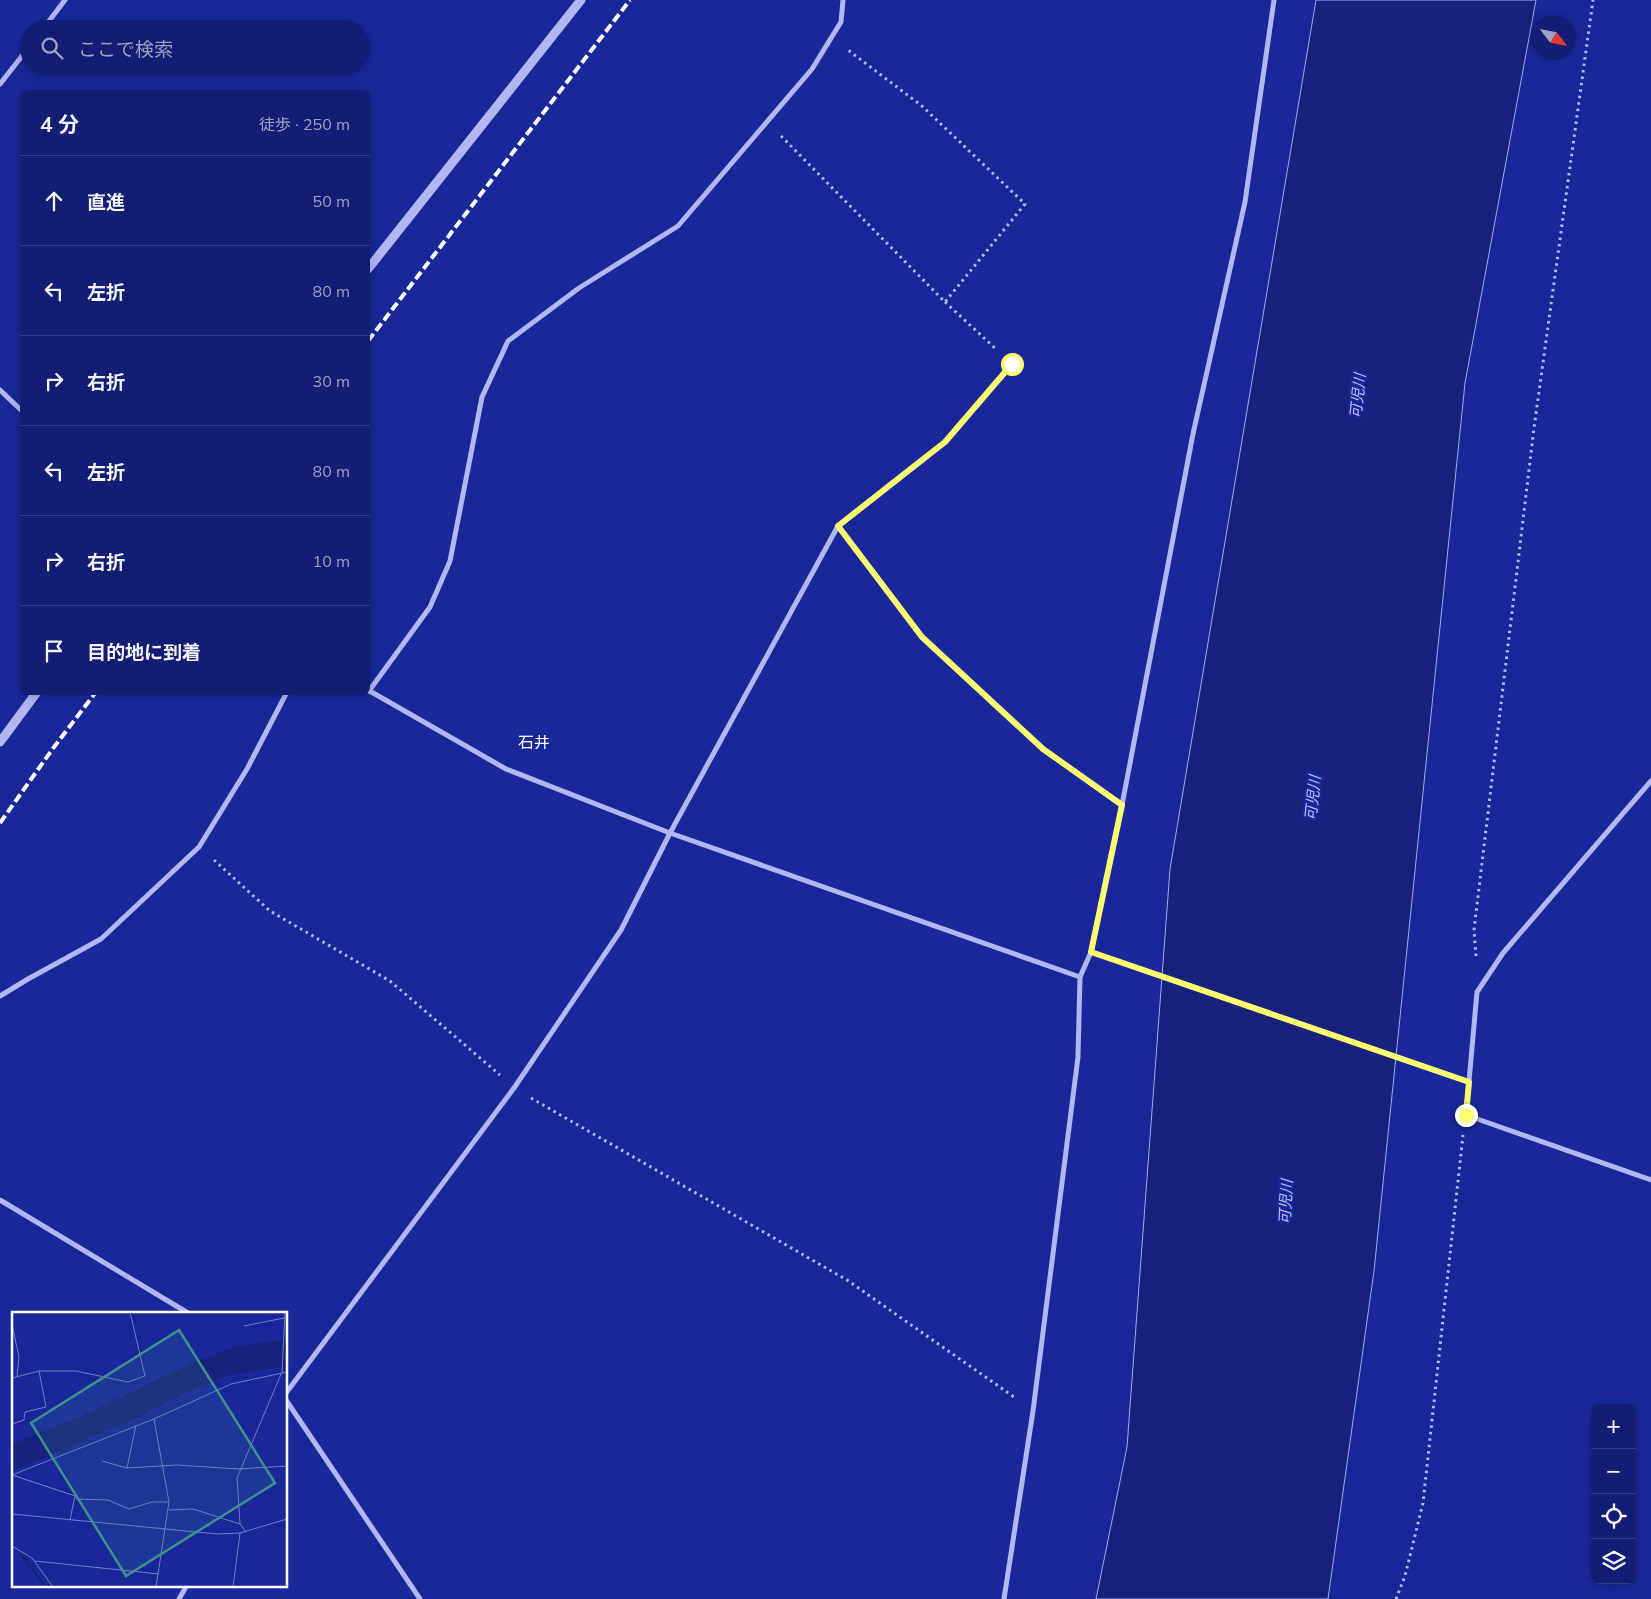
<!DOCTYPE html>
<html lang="ja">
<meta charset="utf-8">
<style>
:root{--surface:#131d74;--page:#202a7c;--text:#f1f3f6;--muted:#9da2c5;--line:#323b86}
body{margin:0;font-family:Mulish,"Noto Sans JP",sans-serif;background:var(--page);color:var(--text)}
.controls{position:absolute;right:15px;bottom:15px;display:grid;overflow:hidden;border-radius:8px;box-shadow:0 2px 12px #0003}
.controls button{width:45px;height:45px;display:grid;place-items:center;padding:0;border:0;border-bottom:1px solid var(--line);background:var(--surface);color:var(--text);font:25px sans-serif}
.compass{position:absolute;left:1531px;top:15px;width:45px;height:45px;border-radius:50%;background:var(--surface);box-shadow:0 2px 12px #0003;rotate:122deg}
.stop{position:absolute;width:15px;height:15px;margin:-11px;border:4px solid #f9ff70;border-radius:50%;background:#fff}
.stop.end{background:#f9ff70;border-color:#fff;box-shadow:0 1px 5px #0008}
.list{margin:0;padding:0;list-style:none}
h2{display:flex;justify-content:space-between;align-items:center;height:65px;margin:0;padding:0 20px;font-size:21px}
h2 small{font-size:16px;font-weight:400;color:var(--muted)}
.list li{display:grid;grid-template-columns:32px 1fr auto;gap:15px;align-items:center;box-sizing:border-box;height:90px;padding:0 20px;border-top:1px solid var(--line)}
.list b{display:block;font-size:19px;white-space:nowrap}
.list em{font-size:16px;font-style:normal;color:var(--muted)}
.icon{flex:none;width:28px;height:28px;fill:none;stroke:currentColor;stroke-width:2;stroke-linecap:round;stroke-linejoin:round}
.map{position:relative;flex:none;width:1651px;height:1599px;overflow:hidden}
.search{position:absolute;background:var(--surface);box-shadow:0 2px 12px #0003;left:20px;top:20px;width:350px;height:55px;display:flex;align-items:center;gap:12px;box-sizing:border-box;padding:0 18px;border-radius:28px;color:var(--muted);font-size:19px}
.panel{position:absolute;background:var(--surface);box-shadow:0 2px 12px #0003;left:20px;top:90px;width:350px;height:605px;border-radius:8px}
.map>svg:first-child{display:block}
.water{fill:#18227d;stroke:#a2adf3}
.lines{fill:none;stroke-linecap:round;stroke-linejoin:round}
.path{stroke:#b0b7f1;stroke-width:3;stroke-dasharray:2.5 4;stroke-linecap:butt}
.minor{stroke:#b0b7f1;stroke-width:5}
.tertiary{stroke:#b0b7f1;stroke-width:9}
.rail{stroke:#fff;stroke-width:4;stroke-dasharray:9 4;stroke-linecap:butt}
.route{stroke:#f9ff70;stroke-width:6}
.labels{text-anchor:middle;stroke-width:4.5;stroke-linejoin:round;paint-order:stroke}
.water-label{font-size:15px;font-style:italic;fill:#bcc3f8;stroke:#19279a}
.quarter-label{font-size:16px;fill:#fff;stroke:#19279a}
.inset-river{fill:none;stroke:#18227d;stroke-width:2.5}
.inset-road{fill:none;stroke:#757dc2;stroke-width:1}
.view{fill:#3f918b;fill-opacity:0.15;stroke:#3f918b;stroke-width:2.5}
.inset-edge{fill:none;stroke:#fff;stroke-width:2.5}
</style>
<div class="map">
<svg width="1651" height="1599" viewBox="0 0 1651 1599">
<rect width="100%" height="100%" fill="#19279a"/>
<path class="water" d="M1316,0H1536L1465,383L1374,1271L1328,1599H1096L1127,1447L1170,869Z"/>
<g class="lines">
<g class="path">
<path d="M781,136L945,302L1025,204L922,106L848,50"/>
<path d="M945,302L997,350"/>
<path d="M214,860L270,911L390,981L500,1075"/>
<path d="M1476,956L1474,930L1534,428L1593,0"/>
<path d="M1108,958L1450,1076"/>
<path d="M531,1098L847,1280L1014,1397"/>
<path d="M1396,1599L1405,1576L1423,1503L1463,1135"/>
</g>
<g class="minor">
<path d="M43,29L65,0"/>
<path d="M0,84L29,47"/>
<path d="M0,390L22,411"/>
<path d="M838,526L922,637L1043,749L1122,805"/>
<path d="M368,690L506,769L670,833L1080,977"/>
<path d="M369,691L430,607L450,561L482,397L508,341L579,288L678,226L812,69L841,22L843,0"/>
<path d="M1651,781L1503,953L1477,992L1466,1115L1651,1180"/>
<path d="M0,996L28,979L101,939L199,847L247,769L287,692"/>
<path d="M0,1200L188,1313"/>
<path d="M286,1393L514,1088L621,930L670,833L838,526L945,442L1012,364"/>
<path d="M286,1400L420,1599"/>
<path d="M179,1599L187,1585"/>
<path d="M1004,1599L1033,1411L1078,1057L1080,977L1091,952L1122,805L1193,434L1245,202L1274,0"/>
</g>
<g class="tertiary">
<path d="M368,269L581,0"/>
<path d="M0,742L37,692"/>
</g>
<g class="rail">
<path d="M368,341L630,0"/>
<path d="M0,823L54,747L96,692"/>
</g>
</g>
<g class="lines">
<path class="route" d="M1012,364L945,442L838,526L922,637L1043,749L1122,805L1091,952L1469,1082L1466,1115"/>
</g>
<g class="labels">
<g class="water-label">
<text transform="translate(1358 396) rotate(-84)" y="5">可児川</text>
<text transform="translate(1313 798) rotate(-84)" y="5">可児川</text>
<text transform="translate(1286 1202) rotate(-87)" y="5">可児川</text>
</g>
<g class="quarter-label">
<text x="534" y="748">石井</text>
</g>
</g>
<g transform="translate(12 1312)">
<rect width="275" height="275" fill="#19279a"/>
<path d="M260,29H275V54L218,63L183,76L127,105L0,159V132L65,106L187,48L226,34Z" fill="#18227d"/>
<path class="inset-river" d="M9,242L34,275"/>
<path class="inset-road" d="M0,12L7,45L5,64M232,14L272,6M0,66L27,59H64L116,70L133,64L118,0M142,107L157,190L144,275M0,112L12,108L13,100L34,95L27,59M90,149L115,156L165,153L227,157L275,154M115,156L124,113M0,163L142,107L219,72L275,60M0,163L63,184L58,208M64,187L96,188L117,197L140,190H157M157,198L181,197L228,212M0,202L205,222L228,221L275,207M234,220L228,212L225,166L270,60L273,0M0,234L20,246L41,275M23,249L147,262M221,275L228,221"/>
<path class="view" d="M167,18L263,171L114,264L19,111Z"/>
<rect width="275" height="275" class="inset-edge"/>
</g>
</svg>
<div class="controls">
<button>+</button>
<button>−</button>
<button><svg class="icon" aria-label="locate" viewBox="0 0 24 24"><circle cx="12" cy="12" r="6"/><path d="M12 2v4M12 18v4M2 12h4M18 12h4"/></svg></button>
<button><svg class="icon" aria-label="layers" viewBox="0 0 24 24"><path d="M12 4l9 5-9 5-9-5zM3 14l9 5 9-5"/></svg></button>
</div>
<svg class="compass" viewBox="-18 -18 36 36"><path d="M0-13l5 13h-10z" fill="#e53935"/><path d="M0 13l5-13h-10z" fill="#9da2c5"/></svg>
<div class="stop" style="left:1012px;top:364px"></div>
<div class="stop end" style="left:1466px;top:1115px"></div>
<div class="search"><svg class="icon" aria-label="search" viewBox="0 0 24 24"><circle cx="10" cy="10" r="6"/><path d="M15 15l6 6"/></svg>ここで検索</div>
<section class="panel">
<h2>4 分<small>徒歩 · 250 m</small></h2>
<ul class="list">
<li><svg class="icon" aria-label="ahead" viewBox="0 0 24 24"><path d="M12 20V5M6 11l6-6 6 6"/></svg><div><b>直進</b></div><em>50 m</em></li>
<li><svg class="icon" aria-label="left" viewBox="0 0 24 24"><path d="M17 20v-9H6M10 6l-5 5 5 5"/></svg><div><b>左折</b></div><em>80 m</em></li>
<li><svg class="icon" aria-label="right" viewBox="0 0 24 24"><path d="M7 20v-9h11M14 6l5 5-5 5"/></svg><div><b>右折</b></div><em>30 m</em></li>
<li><svg class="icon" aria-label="left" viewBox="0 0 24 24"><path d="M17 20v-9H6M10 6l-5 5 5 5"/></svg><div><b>左折</b></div><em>80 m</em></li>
<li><svg class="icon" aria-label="right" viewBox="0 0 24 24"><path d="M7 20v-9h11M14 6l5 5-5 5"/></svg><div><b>右折</b></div><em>10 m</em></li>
<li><svg class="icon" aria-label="arrive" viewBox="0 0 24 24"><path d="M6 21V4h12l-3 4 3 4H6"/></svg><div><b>目的地に到着</b></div></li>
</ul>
</section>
</div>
